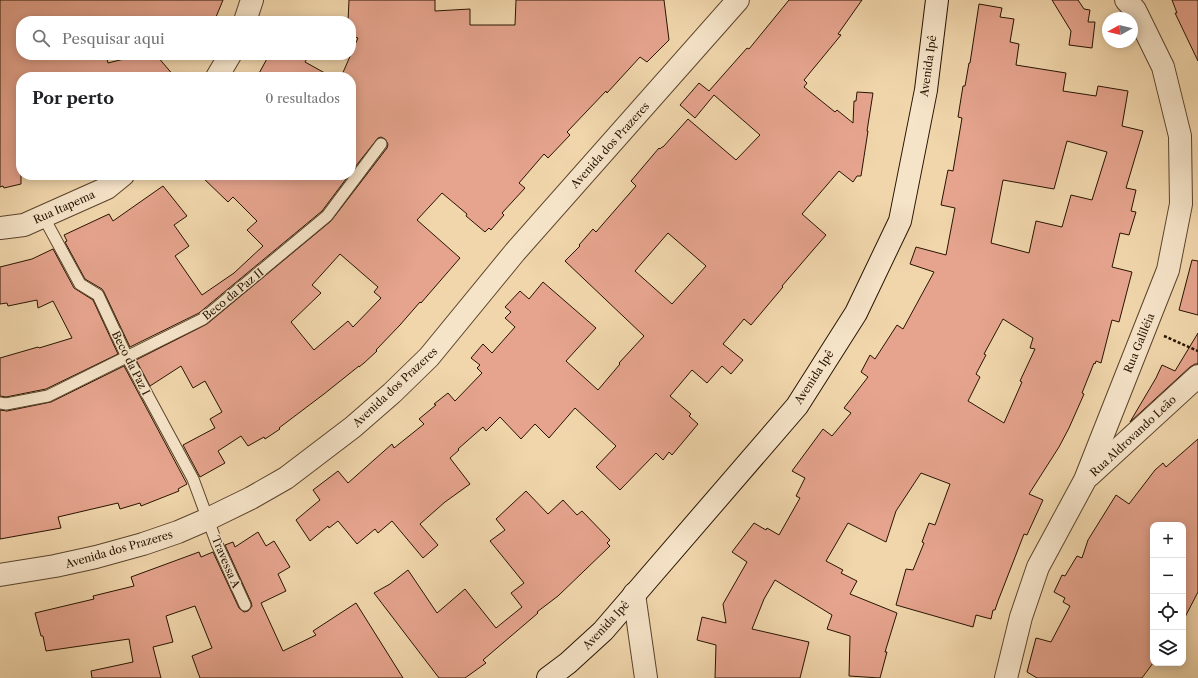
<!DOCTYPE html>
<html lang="pt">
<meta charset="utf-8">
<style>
:root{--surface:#fff;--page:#f6f6f6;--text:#202124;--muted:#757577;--line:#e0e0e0}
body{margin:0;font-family:"Libre Caslon Text",serif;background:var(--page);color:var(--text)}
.controls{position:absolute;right:12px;bottom:12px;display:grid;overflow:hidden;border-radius:8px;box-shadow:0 2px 10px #0003}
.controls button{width:36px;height:36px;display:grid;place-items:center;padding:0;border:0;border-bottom:1px solid var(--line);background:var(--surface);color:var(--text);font:20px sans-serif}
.compass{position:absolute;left:1102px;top:12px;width:36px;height:36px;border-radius:50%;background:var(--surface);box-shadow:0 2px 10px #0003;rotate:262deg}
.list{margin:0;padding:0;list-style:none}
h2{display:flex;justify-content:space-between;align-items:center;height:52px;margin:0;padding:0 16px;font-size:17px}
h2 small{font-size:13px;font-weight:400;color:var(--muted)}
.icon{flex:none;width:22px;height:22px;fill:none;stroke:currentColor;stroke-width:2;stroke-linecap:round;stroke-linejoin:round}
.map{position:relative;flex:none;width:1198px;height:678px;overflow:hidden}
.search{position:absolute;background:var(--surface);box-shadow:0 2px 10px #0003;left:16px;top:16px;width:340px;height:44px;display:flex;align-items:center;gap:10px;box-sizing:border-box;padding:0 14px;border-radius:16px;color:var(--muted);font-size:15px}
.panel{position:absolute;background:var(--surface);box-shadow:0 2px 10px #0003;left:16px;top:72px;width:340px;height:108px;border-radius:16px}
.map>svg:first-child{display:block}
.building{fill:#e6a48e;stroke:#271400;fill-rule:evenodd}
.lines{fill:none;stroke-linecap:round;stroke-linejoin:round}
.lane-casing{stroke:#5a442b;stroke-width:13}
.street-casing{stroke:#5a442b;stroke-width:24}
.secondary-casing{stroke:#271400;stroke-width:24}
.path{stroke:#271400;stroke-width:2.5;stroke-dasharray:3 2;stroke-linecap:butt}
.lane{stroke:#f6e4c9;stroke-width:11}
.street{stroke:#f6e4c9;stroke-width:22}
.secondary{stroke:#f6e4c9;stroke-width:22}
.labels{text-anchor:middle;stroke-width:3;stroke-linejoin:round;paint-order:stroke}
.street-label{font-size:11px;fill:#271400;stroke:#f6e4c9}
</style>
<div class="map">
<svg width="1198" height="678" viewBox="0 0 1198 678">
<rect width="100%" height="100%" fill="#f1d6ac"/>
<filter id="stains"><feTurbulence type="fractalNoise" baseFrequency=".005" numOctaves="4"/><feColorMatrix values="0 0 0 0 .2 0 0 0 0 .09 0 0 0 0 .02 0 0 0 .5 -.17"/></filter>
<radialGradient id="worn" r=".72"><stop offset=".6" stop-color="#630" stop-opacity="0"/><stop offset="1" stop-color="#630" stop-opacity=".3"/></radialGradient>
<g class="building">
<path d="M0,0H223L216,17L201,21H21V55H106L108,63L140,55H156L175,77H21V184L4,188L3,186L0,187Z"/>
<path d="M349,0H435V11L470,9V25H515L516,0H664L669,40L647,62L640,57L607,93L606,91L567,132L570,135L548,158L544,154L519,183L525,188L502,213L504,215L491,230L489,228L485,232L466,216L467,214L442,193L417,220L460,258L421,303L420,302L400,325L376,350L377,351L364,363L359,367V366L324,394L279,428L280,429L265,439L264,437L248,446L241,436L218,451L225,463L200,477L183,445L215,428L210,419L222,412L205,381L193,388L181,366L150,386L136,360L207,324L331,221L387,148L388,144L385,139L381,137L378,138L351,172V77H341L358,38L351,36V21H348ZM340,254L378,287L374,292L381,298L353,327L348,321L314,350L291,322L321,293L312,285Z"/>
<path d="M789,0H862L838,34L841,35L804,80L807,83L804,87L835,112L837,110L853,123L854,101H856L857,92L873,93L867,131H868L861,176H857L853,182L839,171L802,214L826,235L782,286L783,287L751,325L744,319L723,344L743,360L731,374L722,366L707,383L692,370L670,396L691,414L689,416L698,424L672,455L669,452L663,460L656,453L620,490L596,467L616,446L575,408L549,438L535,424L521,439L500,417L486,431L483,427L458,449L459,450L450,458L470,484L445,502L420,524L438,545L423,558L392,521L378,533L375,529L357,544L338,521L329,528L328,526L310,541L296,520L320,500L313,490L338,471L348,483L392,444L394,448L424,424L419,419L436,405L434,404L448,393L455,401L482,373L477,368L480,365L471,358L483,344L492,353L515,327L505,318L511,312L505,307L520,291L529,299L543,282L596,328L566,361L598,390L620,364L619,363L644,336L565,261L580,246L579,245L593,229L596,232L636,186L631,181L659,148L660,149L662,147H663L688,119L736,160L760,135L714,95L695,118L680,105L699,83L709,91L747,48L749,49ZM668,233L706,266L672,304L635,271Z"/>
<path d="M1052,0H1078L1084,9L1090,10L1088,22H1095L1092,48L1069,45L1071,31Z"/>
<path d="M1172,0H1198V61L1175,13H1177Z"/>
<path d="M979,4L1002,8L1000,17L1014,19L1010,42L1019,44L1016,65L1066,73L1063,91L1096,96L1098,86L1128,91L1122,126L1143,131L1126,188L1136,190L1131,211L1136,212L1129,235L1120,233L1112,267L1132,272L1119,322L1112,320L1101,363L1096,361L1095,364L1094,363L1082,393L1084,394L1069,428L1059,447L1029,494L1043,500L1027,535L1024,534L998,601L995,610H993L991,619L976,615L973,627L896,605L906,569L913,570L924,543L922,542L929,523L935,525L950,484L921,473L896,511L886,542L848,523L826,561L843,570L841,573L857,581L850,594L897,613L885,652H887L880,678L849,676L850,636L827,629L832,615L775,580L764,599L752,629L809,642L800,678H715L716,645L697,640L702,617L726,623L723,604L747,562L732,552L754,523L766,530L767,528L779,535L800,498L796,496L805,478L792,471L823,429L832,436L851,413L844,408L868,377L861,372L870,355L875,359L897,325L903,329L934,272L910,264L916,247L946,255L955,208L941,205L948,170L953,171L962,118L958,117L963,86H965L969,63H970ZM1067,141L1107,152L1092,200L1071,195L1062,227L1036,221L1029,253L991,243L1003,180L1054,189ZM1003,319L1033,338L1030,348L1035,349L1020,381L1022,382L1004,423L968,401L980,377L976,374L986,355L984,354Z"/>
<path d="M269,55H309L305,62L332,77H257Z"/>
<path d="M200,175H349L322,211L199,313L130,347L104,292L102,289L85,279L65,242L67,241L64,235L109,214L113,221L163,186L187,216L174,225L189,246L175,256L202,295L234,273L263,246L247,230L257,221L233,197L228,202Z"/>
<path d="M53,249L74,288L93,300L118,354L46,389L6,397L0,396V358L38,347L39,348L72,338L53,301L38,308L37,300L8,306L7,303L0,304V267L32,259Z"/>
<path d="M1192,260L1198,261V315L1179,310Z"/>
<path d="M1198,333V364H1195L1190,367L1130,422L1156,378L1162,365L1175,371Z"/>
<path d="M124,366L187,484L178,489L179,491L141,506L140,503L120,509L118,503L58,517L61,528L0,539V410L7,411L51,402Z"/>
<path d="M1198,439V592L1183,621V525H1153V663L1142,678H1037L1027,672L1036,638L1051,642L1070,606L1063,602L1065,598L1054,592L1062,575L1065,576L1077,556L1082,558L1088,540L1116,495L1129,504L1155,470L1163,463L1166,467Z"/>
<path d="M526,491L548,514L563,500L577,515L582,511L610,540L607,543L610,546L558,596L537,612L538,613L483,660L486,663L465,678H439L374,593L390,584L408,570L437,613L465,589L496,628L522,607L511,593L524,583L490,541L505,530L496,519Z"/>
<path d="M258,532L266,546L274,541L290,567L278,574L286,591L261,603L283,651L316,635L313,631L356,603L403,678H200L192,656L212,648L195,606L166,616L173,642L153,647L161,678H92L91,671L133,662L129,639L46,651L43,636H41L35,613L94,599L93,596L134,586L131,577L199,552L201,557L213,552L239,608L244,612L248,611L252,606L251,602L225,545L233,542L235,547Z"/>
</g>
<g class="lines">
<defs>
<g id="lane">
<path d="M43,216L80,284L98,295L127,357L193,479L217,544L245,605"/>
<path d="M0,403L6,404L48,396L203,319L327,216L381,144"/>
</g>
<g id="street">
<path d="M245,21L252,0"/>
<path d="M217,77L230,55"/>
<path d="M0,228L24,225L107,188L123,175"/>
<path d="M1089,476L1198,376"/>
<path d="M0,575L55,566L96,557L143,544L178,532L208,519L251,498L286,478L353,427L392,393L429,357L515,252L738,0"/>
<path d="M634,594L646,678"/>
<path d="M1006,678L1021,617L1038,567L1085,480L1168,270L1181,204L1180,136L1163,67L1135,10L1126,0"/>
</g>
<path id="secondary" d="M548,678L568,663L603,631L797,406L856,313L900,221L926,90L937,0"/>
</defs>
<use href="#lane" class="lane-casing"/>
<use href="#street" class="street-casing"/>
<use href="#secondary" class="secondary-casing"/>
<path class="path" d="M1164,336L1198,351"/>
<use href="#lane" class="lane"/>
<use href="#street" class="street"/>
<use href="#secondary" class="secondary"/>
</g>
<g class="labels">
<g class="street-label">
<text transform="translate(928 66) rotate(-82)" y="4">Avenida Ipê</text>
<text transform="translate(610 145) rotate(-48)" y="4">Avenida dos Prazeres</text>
<text transform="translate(64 207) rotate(-24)" y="4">Rua Itapema</text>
<text transform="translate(233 294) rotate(-39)" y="4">Beco da Paz II</text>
<text transform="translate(1139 343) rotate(-68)" y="4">Rua Galiléia</text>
<text transform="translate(131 363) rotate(63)" y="4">Beco da Paz I</text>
<text transform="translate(814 377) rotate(-57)" y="4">Avenida Ipê</text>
<text transform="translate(395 387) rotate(-43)" y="4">Avenida dos Prazeres</text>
<text transform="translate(1133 436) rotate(-43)" y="4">Rua Aldrovando Leão</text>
<text transform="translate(119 549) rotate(-16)" y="4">Avenida dos Prazeres</text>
<text transform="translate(226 562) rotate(67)" y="4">Travessa A</text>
<text transform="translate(606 625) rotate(-47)" y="4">Avenida Ipê</text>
</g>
</g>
<rect width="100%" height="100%" filter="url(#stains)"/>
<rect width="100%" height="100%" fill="url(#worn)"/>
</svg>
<div class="controls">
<button>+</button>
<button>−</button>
<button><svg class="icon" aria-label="locate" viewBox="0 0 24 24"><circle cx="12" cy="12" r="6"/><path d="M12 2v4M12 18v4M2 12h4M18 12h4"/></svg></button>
<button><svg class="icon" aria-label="layers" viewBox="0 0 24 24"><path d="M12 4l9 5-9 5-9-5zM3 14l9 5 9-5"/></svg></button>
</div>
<svg class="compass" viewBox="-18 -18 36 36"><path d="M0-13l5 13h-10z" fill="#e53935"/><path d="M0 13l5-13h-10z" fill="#757577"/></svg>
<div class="search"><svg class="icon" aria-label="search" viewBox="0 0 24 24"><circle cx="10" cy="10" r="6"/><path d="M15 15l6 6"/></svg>Pesquisar aqui</div>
<section class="panel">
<h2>Por perto<small>0 resultados</small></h2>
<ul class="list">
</ul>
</section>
</div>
